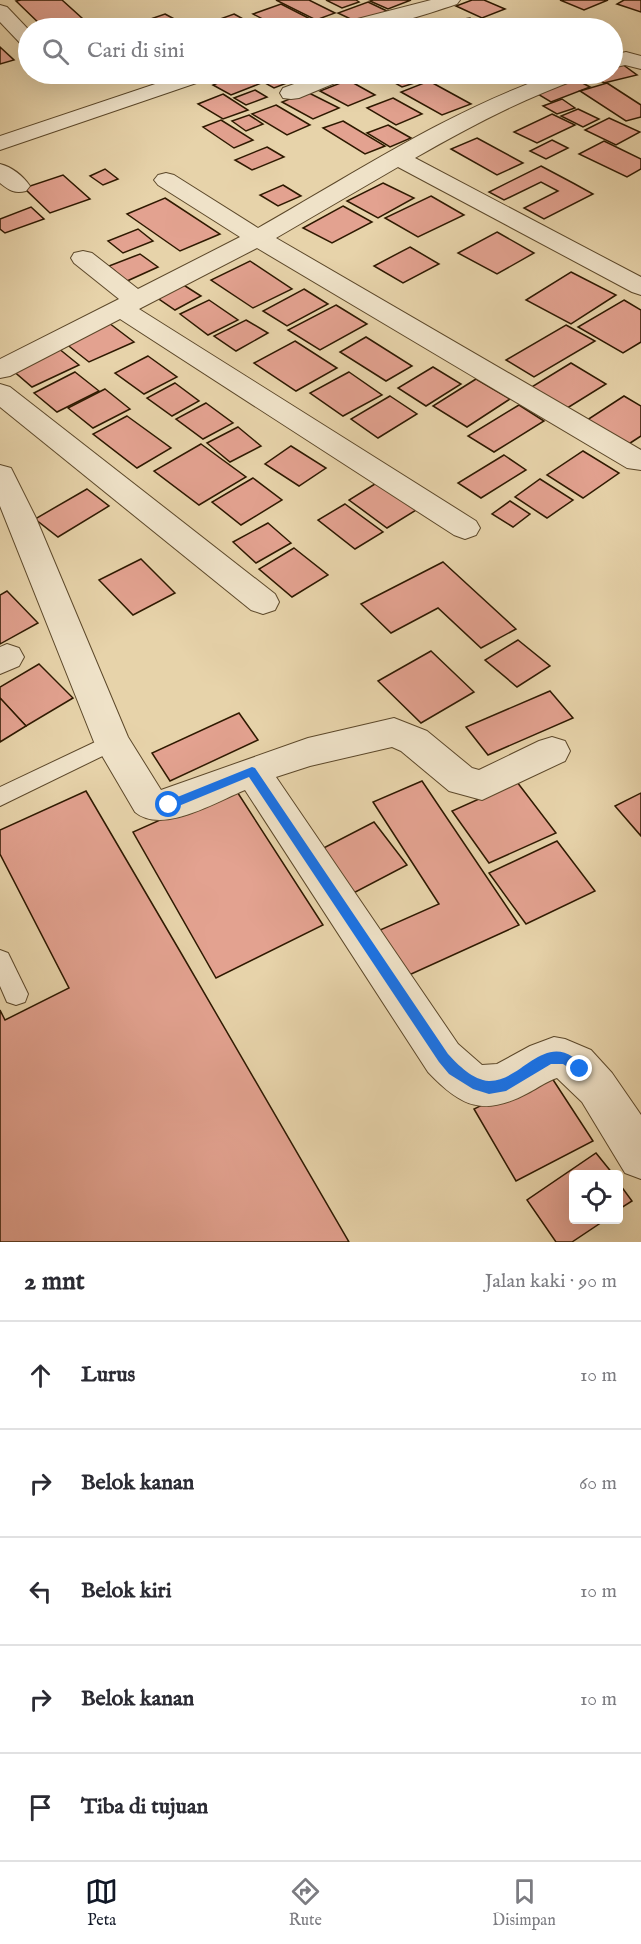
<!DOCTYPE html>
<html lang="id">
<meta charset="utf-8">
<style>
:root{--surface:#fff;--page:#f2f2f3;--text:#2b2b33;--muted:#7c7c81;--line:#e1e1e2;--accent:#111827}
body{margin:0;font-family:"IM FELL English",serif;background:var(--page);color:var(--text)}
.controls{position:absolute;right:18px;bottom:18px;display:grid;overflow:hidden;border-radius:6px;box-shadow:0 6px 24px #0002}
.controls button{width:54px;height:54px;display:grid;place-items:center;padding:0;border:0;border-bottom:2px solid var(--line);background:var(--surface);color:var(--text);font:30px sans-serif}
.stop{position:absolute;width:18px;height:18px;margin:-14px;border:4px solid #1a73e8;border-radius:50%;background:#fff}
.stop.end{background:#1a73e8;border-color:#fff;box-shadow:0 2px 6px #0008}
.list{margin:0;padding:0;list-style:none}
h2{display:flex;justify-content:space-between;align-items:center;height:78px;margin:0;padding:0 24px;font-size:26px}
h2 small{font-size:20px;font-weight:400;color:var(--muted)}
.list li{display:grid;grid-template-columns:39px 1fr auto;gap:18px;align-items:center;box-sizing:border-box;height:108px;padding:0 24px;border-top:2px solid var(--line)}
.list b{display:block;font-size:22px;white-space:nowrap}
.list em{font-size:20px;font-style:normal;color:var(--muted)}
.icon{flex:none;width:33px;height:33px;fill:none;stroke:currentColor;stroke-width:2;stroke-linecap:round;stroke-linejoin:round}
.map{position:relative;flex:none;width:641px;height:1242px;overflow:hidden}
.search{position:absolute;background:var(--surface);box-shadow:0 6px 24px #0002;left:18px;right:18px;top:18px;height:66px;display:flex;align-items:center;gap:15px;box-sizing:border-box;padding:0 21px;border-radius:33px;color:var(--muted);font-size:22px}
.sheet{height:618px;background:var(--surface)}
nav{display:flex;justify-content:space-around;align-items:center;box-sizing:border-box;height:84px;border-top:2px solid var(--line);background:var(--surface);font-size:16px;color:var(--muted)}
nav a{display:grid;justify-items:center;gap:3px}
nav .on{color:var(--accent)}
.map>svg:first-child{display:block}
.building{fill:#e3a290;stroke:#2e1900;stroke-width:1.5}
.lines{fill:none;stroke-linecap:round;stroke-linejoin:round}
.lane-casing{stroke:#5c482a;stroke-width:2}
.street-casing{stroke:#5c482a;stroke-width:2}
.lane{fill:#efe2c8;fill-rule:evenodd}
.street{fill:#efe2c8;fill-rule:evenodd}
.route{fill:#1a73e8}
</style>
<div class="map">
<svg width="641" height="1242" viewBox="0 0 641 1242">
<rect width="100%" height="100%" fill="#e7d3aa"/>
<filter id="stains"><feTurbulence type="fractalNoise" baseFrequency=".00333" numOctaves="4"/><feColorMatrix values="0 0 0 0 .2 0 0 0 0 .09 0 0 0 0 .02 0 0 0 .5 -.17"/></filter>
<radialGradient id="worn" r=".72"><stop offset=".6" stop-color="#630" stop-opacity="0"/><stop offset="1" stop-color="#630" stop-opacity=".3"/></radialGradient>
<g class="building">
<path d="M21,0H62L93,28H44L16,1Z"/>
<path d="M276,0H309L335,13L316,20Z"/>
<path d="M326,0H356L359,2L342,8Z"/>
<path d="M373,0H411L388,9L370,1Z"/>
<path d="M472,0H484L505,9L482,18L456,6Z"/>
<path d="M560,0H608L584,10Z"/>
<path d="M624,0H641V12L617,4Z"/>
<path d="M368,2L389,12L359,23L338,13Z"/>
<path d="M281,4L322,25L314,28H280L253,14Z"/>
<path d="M165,14L191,28H149L139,23Z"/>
<path d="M234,14L254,25L264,21L278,28H195Z"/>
<path d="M470,18L481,28H437L432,24Z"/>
<path d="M543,20L552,28H528L522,23Z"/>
<path d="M580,22L588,28L556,27Z"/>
<path d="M0,47L14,60L0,64Z"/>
<path d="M622,64L637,75L604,83L590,74H612V67Z"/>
<path d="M152,74H182L164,80Z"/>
<path d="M240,74L259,84L231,95L213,85Z"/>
<path d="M249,74H300L305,76L274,88Z"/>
<path d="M379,74H413L424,80L402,87Z"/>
<path d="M487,74H524L493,79Z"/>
<path d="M575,79L590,87L551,102L536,93Z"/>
<path d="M348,80L375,95L348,106L320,91Z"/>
<path d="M429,81L471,104L442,115L401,92Z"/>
<path d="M607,83L641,105V117L626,121L580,91Z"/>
<path d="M255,90L267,97L246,105L234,98Z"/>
<path d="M307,92L339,108L313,119L282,102Z"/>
<path d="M223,94L248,110L223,119L198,104Z"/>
<path d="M393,98L422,114L396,125L367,108Z"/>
<path d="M562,99L575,108L557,114L543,106Z"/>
<path d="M276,105L310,125L287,135L252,114Z"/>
<path d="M578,109L599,119L583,127L561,116Z"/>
<path d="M552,114L575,125L537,143L514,132Z"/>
<path d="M249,115L263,124L246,131L232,121Z"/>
<path d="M609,118L640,132L616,145L585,130Z"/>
<path d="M221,120L253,140L234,148L203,127Z"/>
<path d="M343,121L385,146L365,154L323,128Z"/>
<path d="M388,125L411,138L390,147L367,133Z"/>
<path d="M477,138L523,163L497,175L451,149Z"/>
<path d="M552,140L568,148L546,159L530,151Z"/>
<path d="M604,141L641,159V169L627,177L579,154Z"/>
<path d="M267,147L284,157L252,170L235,160Z"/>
<path d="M541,166L573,183L593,194L544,219L524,208L558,191L541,182L504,200L489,192Z"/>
<path d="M105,169L118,179L103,185L90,176Z"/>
<path d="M63,175L90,199L50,213L24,188Z"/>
<path d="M383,183L414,198L378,218L347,201Z"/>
<path d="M283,185L301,196L278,206L260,195Z"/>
<path d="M431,196L464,215L418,237L385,218Z"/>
<path d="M165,198L220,234L180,251L127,214Z"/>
<path d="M343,206L372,222L332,243L303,228Z"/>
<path d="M31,207L44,219L5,233L0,229V219Z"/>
<path d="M138,229L153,241L123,253L108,241Z"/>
<path d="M497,232L534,253L497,274L458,253Z"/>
<path d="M410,247L439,264L403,283L374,266Z"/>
<path d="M140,254L158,267L127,281L109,266Z"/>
<path d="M250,261L292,289L253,308L211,280Z"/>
<path d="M571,272L616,295L571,324L526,300Z"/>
<path d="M182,284L201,296L175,310L156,297Z"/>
<path d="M304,289L328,304L287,326L263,311Z"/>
<path d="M209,300L238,320L208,335L180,314Z"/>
<path d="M624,300L641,310V342L623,353L578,327Z"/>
<path d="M336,305L367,324L320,350L288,330Z"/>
<path d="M246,320L268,333L236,351L214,336Z"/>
<path d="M109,323L134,342L89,362L65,343Z"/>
<path d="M566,325L595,341L534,377L506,360Z"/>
<path d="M366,337L412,366L386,381L340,352Z"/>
<path d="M295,341L337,368L296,391L254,363Z"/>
<path d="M58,348L79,365L32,387L11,369Z"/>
<path d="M148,356L177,377L144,394L115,373Z"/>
<path d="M571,363L606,384L564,410L530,388Z"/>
<path d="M433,367L461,384L426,406L398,388Z"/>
<path d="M75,372L99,391L57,412L34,393Z"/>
<path d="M349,372L382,395L343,416L310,393Z"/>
<path d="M476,379L510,399L467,427L433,406Z"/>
<path d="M175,383L199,401L172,416L147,398Z"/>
<path d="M105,389L130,409L93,428L68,408Z"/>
<path d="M390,396L417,414L378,438L351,419Z"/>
<path d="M624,396L641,406V436L624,447L584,422Z"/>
<path d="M206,403L233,423L203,439L176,419Z"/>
<path d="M519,405L544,421L494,452L468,436Z"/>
<path d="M127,416L171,448L137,468L93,434Z"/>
<path d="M238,427L261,446L230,462L207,443Z"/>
<path d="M201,444L246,477L199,505L154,471Z"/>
<path d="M291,446L326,468L299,486L265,464Z"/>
<path d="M583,451L619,473L583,498L547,475Z"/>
<path d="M504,455L526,470L481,498L458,483Z"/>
<path d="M253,478L282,500L241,525L212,502Z"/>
<path d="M383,479L421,507L387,528L349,500Z"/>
<path d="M540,479L573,500L547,518L515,497Z"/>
<path d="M87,489L109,506L58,537L35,519Z"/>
<path d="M510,501L530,514L513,527L492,514Z"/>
<path d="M345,504L383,532L355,549L318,520Z"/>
<path d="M268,523L291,543L256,563L233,542Z"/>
<path d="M294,548L328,575L292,597L259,569Z"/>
<path d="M141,559L175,593L133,615L99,580Z"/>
<path d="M443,562L516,629L481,648L438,608L391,633L361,604Z"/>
<path d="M7,591L38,623L0,644V595Z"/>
<path d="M518,640L550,666L517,687L485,660Z"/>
<path d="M431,651L474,692L421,723L378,681Z"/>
<path d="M39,664L73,698L26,726L0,698V687Z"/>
<path d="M550,691L573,718L488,755L466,727Z"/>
<path d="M0,698L26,726L0,742Z"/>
<path d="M239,713L258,740L170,781L152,753Z"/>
<path d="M422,781L519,925L398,980L371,934L439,904L373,802Z"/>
<path d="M517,782L556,833L489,863L452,811Z"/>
<path d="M234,787L323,925L216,978L133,832Z"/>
<path d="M86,791L181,953L349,1242H0V1010L5,1020L69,988L0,854V830Z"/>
<path d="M641,793V836L615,806Z"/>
<path d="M374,822L407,865L342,899L310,855Z"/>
<path d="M557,841L595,891L526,924L489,873Z"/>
<path d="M548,1072L593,1141L516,1181L474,1109Z"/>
<path d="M596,1153L613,1174H574V1220H605L572,1242H556L527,1200Z"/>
<path d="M618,1182L632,1201L618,1210Z"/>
</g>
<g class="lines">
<defs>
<g id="lane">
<path d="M112,734L119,736L123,742L119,748L0,806V787Z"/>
<path d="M0,950L8,953L28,994L25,1002L16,1005L7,1002L0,986Z"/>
</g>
<g id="street">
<path d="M431,0H460L457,4C418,17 376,32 335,28L338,24Z"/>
<path d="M0,5L7,7L28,29V46L21,44L0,22Z"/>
<path d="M626,52L641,56V69L625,65L612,68V55Z"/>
<path d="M185,74H214L211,78L0,150V136Z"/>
<path d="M322,74H350L347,78L299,98L291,99L283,98L280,93L283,88Z"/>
<path d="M555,74H584L581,78C522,99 469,127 415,158L641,277V295L632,292L398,167L276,238L641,450V470L627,468L257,248L139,309L476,521L480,528L476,535L465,539L454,535L120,319L10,376L0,378V359L119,299L74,263L71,258L74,253L83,251L92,253L138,289L240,237L158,185L154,180L158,175L166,173L174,175L258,228C355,173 450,110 555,74Z"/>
<path d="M0,164C12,167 23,176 30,186L26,191C14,194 9,190 0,183Z"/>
<path d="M0,384L10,387L275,594L279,602L275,610L263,614L251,610L0,407Z"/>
<path d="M0,465L11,468L36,518L128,737L161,790L308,738L394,718L427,731L472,768L479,770L539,741L552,737L565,741L570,751L565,761L482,800L449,791L401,751L392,747L310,766L276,777L458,1044L482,1065L497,1064L530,1046L554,1037L565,1039L591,1050L612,1073L641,1115V1179L625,1173L582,1102L557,1078C547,1081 538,1088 528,1093C484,1117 461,1107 428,1072L245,790C216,802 162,835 135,812L94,742L0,506Z"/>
<path d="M7,644L19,648L24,657L19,666L0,674V647Z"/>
</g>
</defs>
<use href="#lane" class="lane-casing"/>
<use href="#street" class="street-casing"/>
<use href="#lane" class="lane"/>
<use href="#street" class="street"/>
</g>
<path class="route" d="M252,767L255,768L448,1054C458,1065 473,1080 489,1081C519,1082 542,1036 573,1057C579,1061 584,1063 587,1069L585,1073L580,1075L563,1064H551L506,1091L489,1094L473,1089L449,1074L439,1062L249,777L169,810L164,805L165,802Z"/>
<rect width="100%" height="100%" filter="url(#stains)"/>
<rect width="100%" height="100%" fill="url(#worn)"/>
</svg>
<div class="controls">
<button><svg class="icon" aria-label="locate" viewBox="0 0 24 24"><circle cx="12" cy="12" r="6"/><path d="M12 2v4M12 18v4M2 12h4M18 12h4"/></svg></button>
</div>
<div class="stop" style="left:169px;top:805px"></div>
<div class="stop end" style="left:580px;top:1069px"></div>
<div class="search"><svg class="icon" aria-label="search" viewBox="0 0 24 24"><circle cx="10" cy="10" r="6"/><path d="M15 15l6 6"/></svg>Cari di sini</div>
</div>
<section class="sheet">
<h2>2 mnt<small>Jalan kaki · 90 m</small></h2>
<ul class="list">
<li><svg class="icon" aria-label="ahead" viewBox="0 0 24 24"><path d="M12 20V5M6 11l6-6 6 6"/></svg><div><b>Lurus</b></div><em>10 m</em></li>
<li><svg class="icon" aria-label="right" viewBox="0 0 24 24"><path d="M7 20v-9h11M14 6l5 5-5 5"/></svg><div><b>Belok kanan</b></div><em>60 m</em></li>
<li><svg class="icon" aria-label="left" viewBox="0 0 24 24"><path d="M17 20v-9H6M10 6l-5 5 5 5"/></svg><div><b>Belok kiri</b></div><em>10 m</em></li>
<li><svg class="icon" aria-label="right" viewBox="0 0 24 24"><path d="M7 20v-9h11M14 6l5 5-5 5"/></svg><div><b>Belok kanan</b></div><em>10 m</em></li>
<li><svg class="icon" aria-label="arrive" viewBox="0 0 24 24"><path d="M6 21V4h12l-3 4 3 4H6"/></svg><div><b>Tiba di tujuan</b></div></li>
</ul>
</section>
<nav>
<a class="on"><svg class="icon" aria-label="map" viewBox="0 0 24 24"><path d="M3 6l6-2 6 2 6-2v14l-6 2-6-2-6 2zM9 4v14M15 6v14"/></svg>Peta</a>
<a><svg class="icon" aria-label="directions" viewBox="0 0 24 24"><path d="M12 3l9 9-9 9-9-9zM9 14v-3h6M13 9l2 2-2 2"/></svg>Rute</a>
<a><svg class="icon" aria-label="saved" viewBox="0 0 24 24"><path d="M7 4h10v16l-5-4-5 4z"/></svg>Disimpan</a>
</nav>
